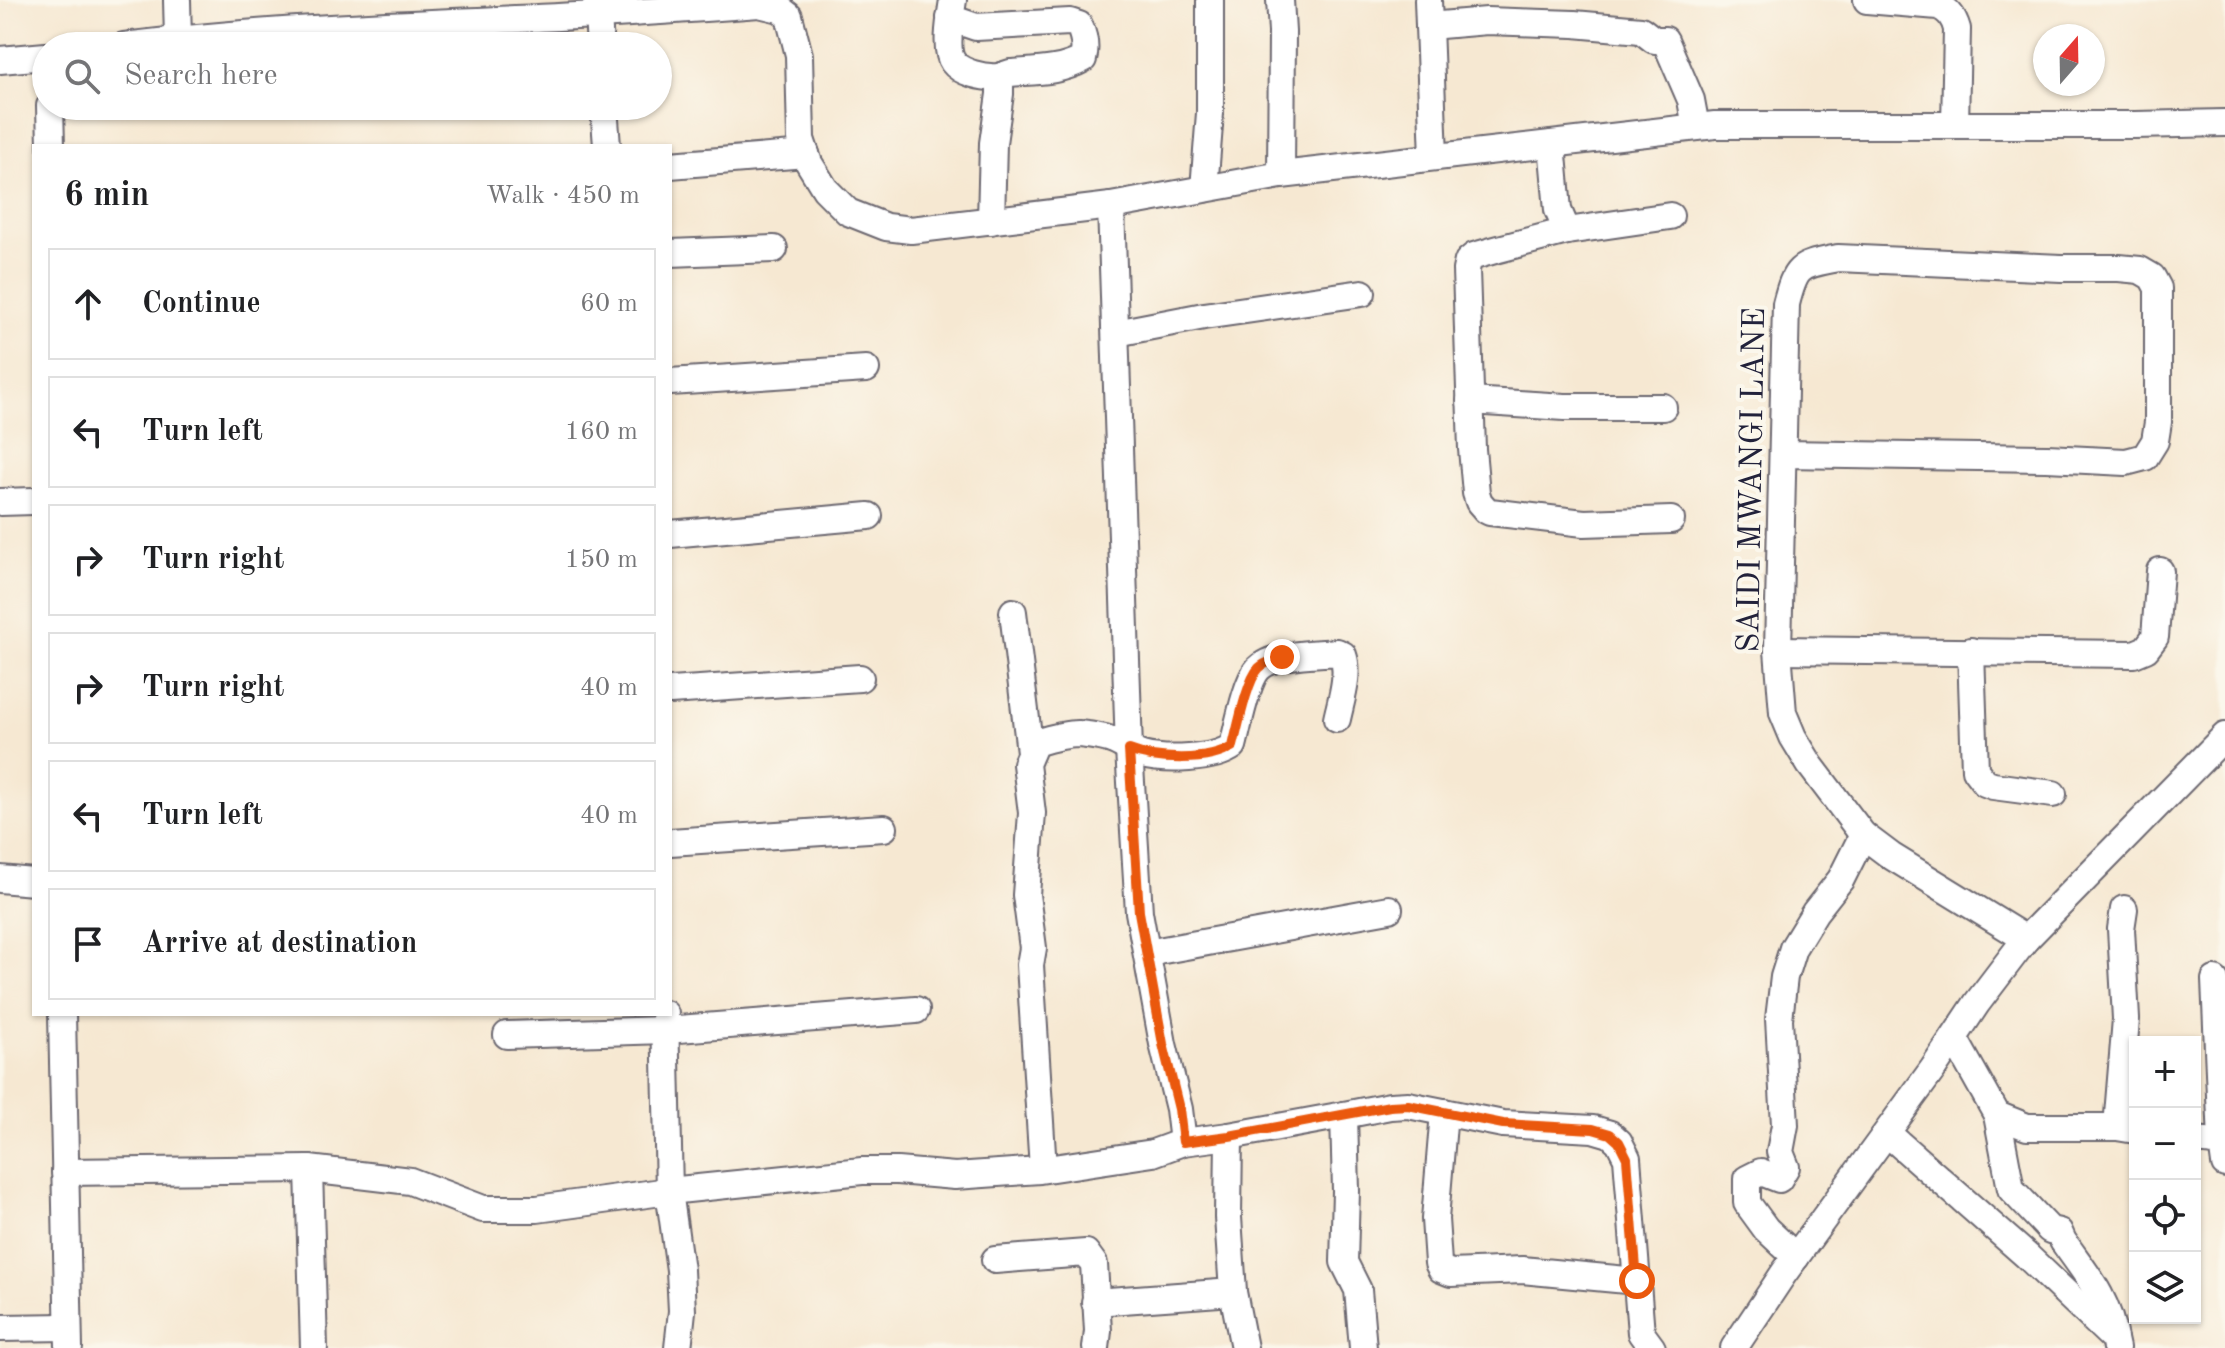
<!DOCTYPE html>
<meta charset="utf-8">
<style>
:root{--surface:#fff;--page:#f2f2f2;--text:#202124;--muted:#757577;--line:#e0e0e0}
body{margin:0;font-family:"Old Standard TT",serif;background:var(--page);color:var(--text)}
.controls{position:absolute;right:24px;bottom:24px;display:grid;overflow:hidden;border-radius:0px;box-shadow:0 2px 6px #0004}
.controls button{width:72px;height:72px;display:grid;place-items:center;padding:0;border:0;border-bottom:2px solid var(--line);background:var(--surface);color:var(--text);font:40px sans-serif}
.compass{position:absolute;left:2033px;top:24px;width:72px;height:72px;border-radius:50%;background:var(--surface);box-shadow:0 2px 6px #0004;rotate:20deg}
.stop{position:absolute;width:24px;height:24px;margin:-18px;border:6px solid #ea580c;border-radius:50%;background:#fff}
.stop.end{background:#ea580c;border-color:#fff;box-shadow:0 2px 8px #0008}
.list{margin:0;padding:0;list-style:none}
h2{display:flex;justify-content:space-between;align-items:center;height:104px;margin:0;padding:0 32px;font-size:34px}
h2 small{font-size:26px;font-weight:400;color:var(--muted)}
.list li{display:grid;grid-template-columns:52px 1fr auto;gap:24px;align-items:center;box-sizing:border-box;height:112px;margin:0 16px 16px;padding:0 16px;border:2px solid var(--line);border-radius:0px}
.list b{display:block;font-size:30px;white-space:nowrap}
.list em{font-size:26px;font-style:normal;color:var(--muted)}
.icon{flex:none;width:44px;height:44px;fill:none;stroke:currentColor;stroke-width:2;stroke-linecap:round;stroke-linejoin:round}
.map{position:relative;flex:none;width:2225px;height:1348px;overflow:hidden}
.search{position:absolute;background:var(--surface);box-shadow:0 2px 6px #0004;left:32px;top:32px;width:640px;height:88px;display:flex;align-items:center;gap:20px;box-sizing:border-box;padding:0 28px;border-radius:44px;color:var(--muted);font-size:30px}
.panel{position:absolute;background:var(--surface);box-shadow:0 2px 6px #0004;left:32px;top:144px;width:640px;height:872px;border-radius:0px}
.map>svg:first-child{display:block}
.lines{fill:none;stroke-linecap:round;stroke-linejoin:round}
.minor-casing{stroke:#6c6770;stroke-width:30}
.minor{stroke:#fff;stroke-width:26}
.route{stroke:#ea580c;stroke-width:10}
.labels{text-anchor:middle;stroke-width:8;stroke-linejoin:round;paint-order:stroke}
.street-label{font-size:32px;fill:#22223b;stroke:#fbf7ec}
</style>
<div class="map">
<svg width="2225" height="1348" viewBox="0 0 2225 1348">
<rect width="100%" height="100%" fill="#fbf7ec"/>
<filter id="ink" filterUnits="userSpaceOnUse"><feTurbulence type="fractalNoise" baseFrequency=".0125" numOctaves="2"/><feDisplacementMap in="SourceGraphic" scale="16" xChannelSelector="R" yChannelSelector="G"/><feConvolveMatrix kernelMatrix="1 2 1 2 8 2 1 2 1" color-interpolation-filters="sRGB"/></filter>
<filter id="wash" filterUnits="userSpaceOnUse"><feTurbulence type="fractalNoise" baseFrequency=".006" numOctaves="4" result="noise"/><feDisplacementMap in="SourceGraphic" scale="32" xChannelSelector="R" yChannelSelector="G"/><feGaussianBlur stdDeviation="1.8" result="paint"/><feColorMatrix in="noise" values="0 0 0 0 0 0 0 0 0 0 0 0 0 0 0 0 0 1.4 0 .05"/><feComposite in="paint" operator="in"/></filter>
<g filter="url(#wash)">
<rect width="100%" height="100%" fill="#f6e8d2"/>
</g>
<g filter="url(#ink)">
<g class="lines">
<defs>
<g id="minor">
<path d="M177,0L178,39"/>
<path d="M597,0L600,46"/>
<path d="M1280,0L1282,32L1281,175"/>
<path d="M1428,0L1434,157"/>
<path d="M1867,0L1938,6C1949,10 1954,18 1957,29L1955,125"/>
<path d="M950,18L976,27L1070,22L1079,25C1084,36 1086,48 1083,59C1060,72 1035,71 1010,73C1006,74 1003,76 998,77C984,78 961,73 953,62C944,50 951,14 953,0"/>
<path d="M1429,26L1487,21L1574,24L1641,30L1654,40H1665L1691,100L1696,127"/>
<path d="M124,46C281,26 438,24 596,15C651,12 705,8 759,4L780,9L789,16L799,55L801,139L809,163L825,189L848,212L886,227L911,230L1111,206L1281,175L1715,125H2135L2225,123"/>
<path d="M0,60L46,56"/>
<path d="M50,106L51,146"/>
<path d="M604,106L607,146"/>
<path d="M1552,144L1558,210L1567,231"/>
<path d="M670,165L806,154"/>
<path d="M1204,189L1210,113V0"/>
<path d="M1111,206L1129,750L1139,912L1163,1044L1179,1109L1183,1142"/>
<path d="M1670,216L1567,231L1495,250L1474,256L1468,261L1466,270L1472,449L1476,493L1479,502L1486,510L1490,512L1584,523L1671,520"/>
<path d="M991,221L993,143L1000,94V77"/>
<path d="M670,253L774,249"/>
<path d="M1116,333L1204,316L1362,293"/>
<path d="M670,382L866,369"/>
<path d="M1470,401L1565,407H1663"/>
<path d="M1783,454L2047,458L2126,462L2145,457L2155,441L2158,422V288L2152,277L2140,270L2119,268H2061L1838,258C1800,266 1796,264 1786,304L1778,650L1783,713L1793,737L1810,765L1863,835L1891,856L2026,939"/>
<path d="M0,502L34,501"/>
<path d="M670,534L869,516"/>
<path d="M1013,612L1030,752"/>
<path d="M1778,650L2134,654L2146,649L2155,637L2160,571"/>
<path d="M1971,651L1975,770L1985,783L1993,786L2053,794"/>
<path d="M670,691L860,678"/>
<path d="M670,842L884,828"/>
<path d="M0,879L34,882"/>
<path d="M1147,953L1389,909"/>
<path d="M2215,980L2222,1142L2225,1164"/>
<path d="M62,1014L69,1348"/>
<path d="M665,1014L669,1191L680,1270L682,1311L678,1348"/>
<path d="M507,1035L666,1030L916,1010"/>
<path d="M1954,1038L1997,1115L2027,1127H2117L2135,1130"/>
<path d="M1444,1112L1435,1219L1438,1263L1441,1269L1451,1273L1522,1270L1637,1281"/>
<path d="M1997,1115L2011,1189L2050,1230L2059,1232L2063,1241C2086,1274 2108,1298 2114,1339"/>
<path d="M2117,1127L2126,1019L2121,929L2124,909"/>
<path d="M1887,1133L2027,1256L2114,1339L2116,1348"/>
<path d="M1229,1136L1228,1217L1233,1292L1244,1348"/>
<path d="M2195,1140L2225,1143"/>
<path d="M309,1169L314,1348"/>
<path d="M1043,1169L1030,965L1033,948L1026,895L1032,813L1026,764L1035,743C1048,739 1064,734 1078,734C1088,735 1105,737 1114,741C1124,745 1132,752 1142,755C1165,761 1214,760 1233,746C1238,727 1246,682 1258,669C1273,653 1316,654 1337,652L1343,655C1350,674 1341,700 1337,719"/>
<path d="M65,1172L309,1169L410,1181L483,1209H537L669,1191L862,1171H897L955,1176L1040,1170L1153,1153L1183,1142L1229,1136L1344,1115"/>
<path d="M1796,1257L1766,1229L1747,1203V1179L1761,1172L1779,1179L1786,1167L1780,1152L1785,1125L1779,1019L1784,977L1793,948L1815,912L1841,879L1863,835"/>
<path d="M995,1260L1086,1253L1094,1264L1098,1331L1096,1348"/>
<path d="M1095,1302L1233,1292"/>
<path d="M0,1328L68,1327"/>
<path d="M1363,1348L1358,1290L1344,1262L1346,1191L1344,1115L1390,1106L1408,1105L1503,1124L1593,1129L1610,1134L1619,1142L1627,1158L1641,1333L1652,1348"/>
<path d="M1734,1348L1784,1273L1933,1069L1977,1003L2025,940L2225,736"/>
</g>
</defs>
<use href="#minor" class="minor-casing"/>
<use href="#minor" class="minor"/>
</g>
</g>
<g class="lines" filter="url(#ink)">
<path class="route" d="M1282,657C1275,660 1265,662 1259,668C1247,680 1238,727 1233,746C1210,763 1154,760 1129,750L1139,912L1163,1044L1179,1109L1183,1142L1229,1136L1390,1106L1408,1105L1503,1124L1593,1129L1610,1134L1619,1142L1627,1158L1637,1281"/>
</g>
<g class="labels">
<g class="street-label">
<text transform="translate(1750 480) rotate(-89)" y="11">SAIDI MWANGI LANE</text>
</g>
</g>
</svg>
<div class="controls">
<button>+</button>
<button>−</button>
<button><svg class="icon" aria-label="locate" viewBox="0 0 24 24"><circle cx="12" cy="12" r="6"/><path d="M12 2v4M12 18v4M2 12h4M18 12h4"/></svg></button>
<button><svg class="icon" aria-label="layers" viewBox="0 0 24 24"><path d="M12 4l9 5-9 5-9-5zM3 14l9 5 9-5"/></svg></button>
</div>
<svg class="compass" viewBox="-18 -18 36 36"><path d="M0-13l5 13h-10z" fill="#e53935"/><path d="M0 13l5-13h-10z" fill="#757577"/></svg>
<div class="stop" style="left:1637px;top:1281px"></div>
<div class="stop end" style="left:1282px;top:657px"></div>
<div class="search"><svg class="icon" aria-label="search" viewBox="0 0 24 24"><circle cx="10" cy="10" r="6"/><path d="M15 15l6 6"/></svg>Search here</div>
<section class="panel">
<h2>6 min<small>Walk · 450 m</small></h2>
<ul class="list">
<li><svg class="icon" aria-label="ahead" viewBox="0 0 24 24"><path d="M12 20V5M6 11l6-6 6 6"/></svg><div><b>Continue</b></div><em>60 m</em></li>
<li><svg class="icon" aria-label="left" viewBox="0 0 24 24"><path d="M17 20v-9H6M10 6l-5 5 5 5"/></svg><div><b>Turn left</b></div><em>160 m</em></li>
<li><svg class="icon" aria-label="right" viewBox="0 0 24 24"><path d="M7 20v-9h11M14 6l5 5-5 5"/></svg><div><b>Turn right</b></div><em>150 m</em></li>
<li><svg class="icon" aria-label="right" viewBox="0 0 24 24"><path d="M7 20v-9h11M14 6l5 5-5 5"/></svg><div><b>Turn right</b></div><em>40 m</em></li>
<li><svg class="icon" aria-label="left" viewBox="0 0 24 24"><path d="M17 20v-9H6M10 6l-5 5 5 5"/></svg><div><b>Turn left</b></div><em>40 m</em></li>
<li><svg class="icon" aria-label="arrive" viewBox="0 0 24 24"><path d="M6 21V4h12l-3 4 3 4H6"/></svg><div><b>Arrive at destination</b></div></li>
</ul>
</section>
</div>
